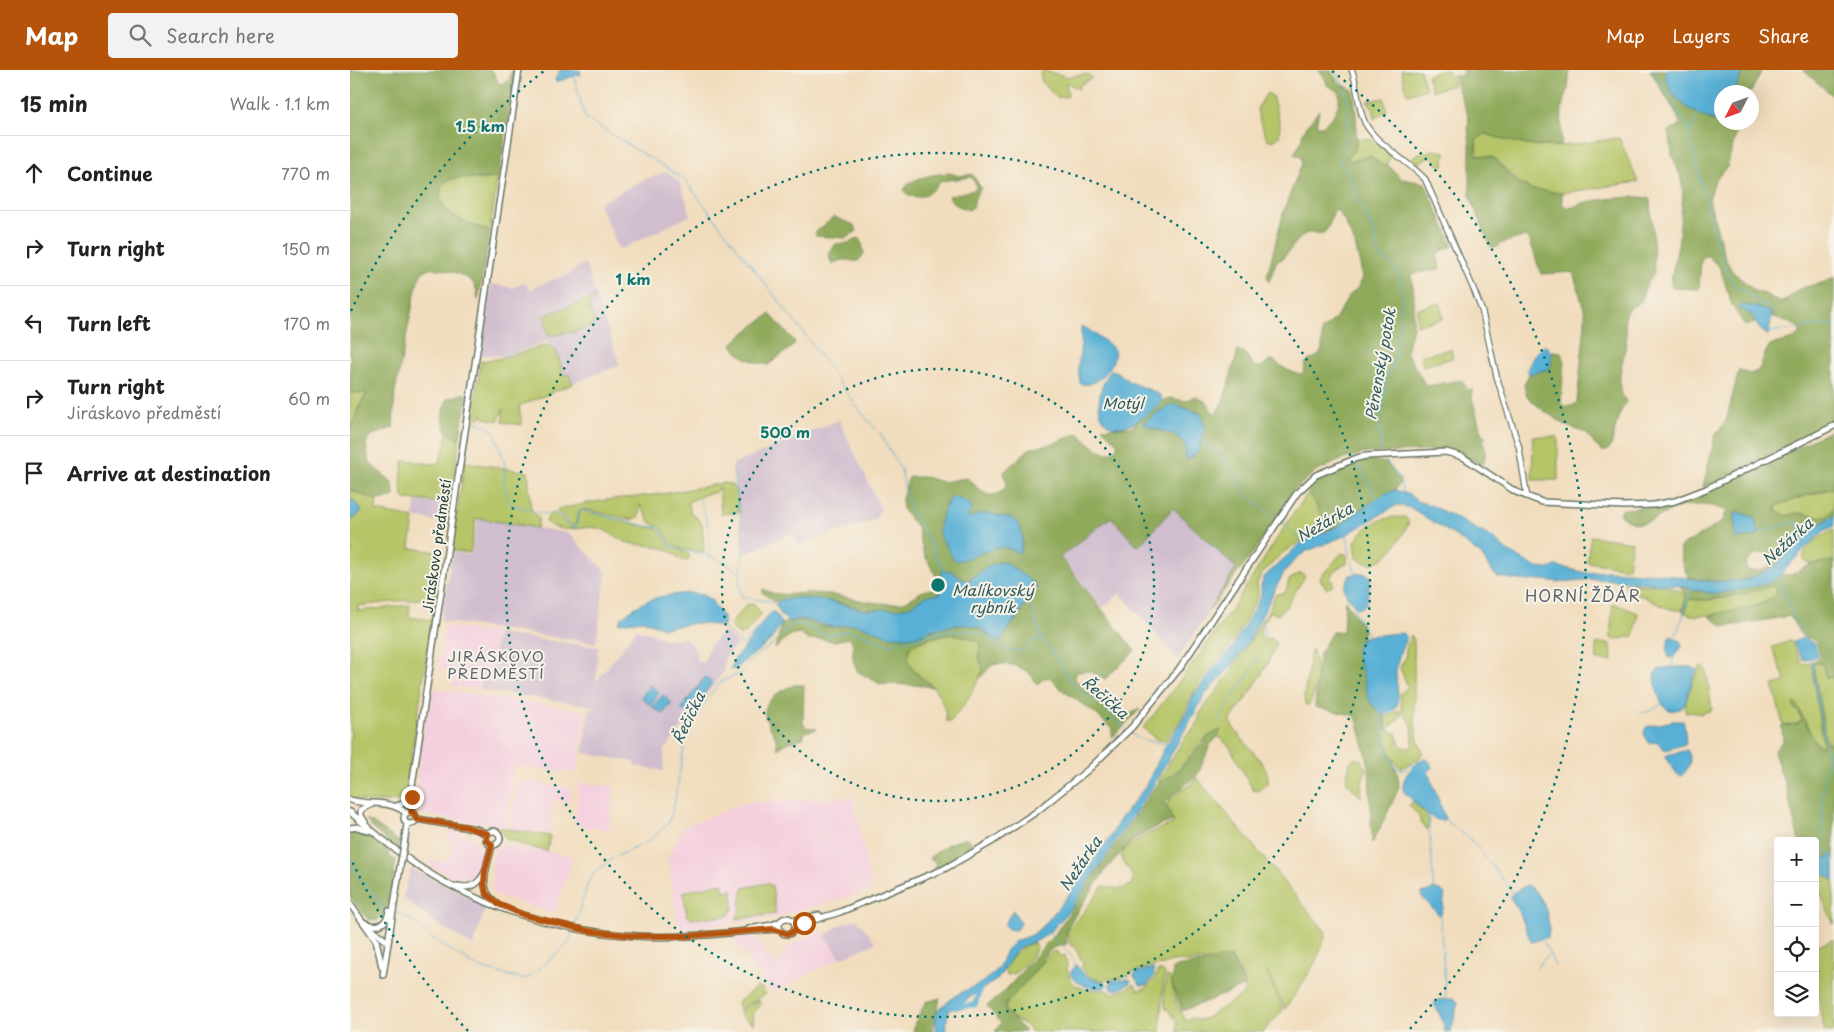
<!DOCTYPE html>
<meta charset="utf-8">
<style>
:root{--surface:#fff;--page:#f2f2f2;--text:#222;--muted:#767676;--line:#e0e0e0;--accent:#b45309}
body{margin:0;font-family:"Playpen Sans",sans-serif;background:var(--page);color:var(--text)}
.controls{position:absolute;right:15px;bottom:15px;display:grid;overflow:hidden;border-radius:5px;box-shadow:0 5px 20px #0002}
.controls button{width:45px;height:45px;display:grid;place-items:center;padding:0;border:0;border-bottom:1px solid var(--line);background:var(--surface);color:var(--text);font:25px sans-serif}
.compass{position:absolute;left:1364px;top:15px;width:45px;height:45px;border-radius:50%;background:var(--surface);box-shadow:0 5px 20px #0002;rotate:228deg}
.stop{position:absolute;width:15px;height:15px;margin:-11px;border:4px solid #b45309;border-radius:50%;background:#fff}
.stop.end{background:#b45309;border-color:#fff;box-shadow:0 1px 5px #0008}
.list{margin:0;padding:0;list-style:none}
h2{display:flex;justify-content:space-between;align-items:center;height:65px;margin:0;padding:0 20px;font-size:21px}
h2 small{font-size:16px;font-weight:400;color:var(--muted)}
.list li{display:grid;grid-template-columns:32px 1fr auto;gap:15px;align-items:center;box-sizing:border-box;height:75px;padding:0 20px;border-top:1px solid var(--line)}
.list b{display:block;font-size:19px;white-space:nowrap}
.list p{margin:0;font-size:16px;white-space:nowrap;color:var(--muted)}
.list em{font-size:16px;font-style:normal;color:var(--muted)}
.icon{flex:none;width:28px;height:28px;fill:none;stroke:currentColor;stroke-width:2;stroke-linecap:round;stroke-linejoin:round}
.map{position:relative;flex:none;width:1484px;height:962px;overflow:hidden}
header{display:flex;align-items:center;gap:30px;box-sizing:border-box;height:70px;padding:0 25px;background:var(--accent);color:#fff}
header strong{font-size:24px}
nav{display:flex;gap:28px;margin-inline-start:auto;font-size:18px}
.search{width:350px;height:45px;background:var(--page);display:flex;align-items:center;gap:12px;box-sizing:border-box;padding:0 18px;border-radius:5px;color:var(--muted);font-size:19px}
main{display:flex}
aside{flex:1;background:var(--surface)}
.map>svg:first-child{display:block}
.built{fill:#f4cfde}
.industrial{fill:#d0bdce}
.green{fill:#b6c567;stroke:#6a814e}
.forest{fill:#90aa5c;stroke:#587448;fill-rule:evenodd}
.water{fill:#59b0d6;stroke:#3c7685}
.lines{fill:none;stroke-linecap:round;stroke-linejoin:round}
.stream{stroke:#59b0d6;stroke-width:1}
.river{stroke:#59b0d6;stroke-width:5}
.minor-casing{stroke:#687564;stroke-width:7}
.major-casing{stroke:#687564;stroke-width:8}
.minor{stroke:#fff;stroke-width:4.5}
.major{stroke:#fff;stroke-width:5}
.major-bridge-casing{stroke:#687564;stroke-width:8;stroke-linecap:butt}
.major-bridge{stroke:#fff;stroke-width:5}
.route{stroke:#b45309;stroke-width:6}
.ring{fill:none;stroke:#0f766e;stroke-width:2.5;stroke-dasharray:2.5 5}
.labels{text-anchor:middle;stroke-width:4;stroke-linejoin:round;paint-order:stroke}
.street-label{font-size:14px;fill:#1f3d34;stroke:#f7f3e8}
.water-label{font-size:15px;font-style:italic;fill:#2e5a5c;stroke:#f7f3e8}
.neighbourhood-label{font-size:15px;letter-spacing:1px;fill:#5b646b;stroke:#f7f3e8}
.quarter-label{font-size:16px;letter-spacing:1px;fill:#5b646b;stroke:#f7f3e8}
.centre{fill:#0f766e;stroke:#f7f3e8;stroke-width:2.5}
.ring-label{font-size:15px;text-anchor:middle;font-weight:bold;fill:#0f766e;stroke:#f7f3e8;stroke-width:4;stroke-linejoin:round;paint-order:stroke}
</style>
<header>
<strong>Map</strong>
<div class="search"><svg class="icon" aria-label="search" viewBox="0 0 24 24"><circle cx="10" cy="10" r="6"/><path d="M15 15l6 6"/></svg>Search here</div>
<nav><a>Map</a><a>Layers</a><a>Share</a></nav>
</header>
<main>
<aside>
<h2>15 min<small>Walk · 1.1 km</small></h2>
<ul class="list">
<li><svg class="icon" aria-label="ahead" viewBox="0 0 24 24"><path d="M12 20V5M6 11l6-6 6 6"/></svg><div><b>Continue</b></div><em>770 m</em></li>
<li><svg class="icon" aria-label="right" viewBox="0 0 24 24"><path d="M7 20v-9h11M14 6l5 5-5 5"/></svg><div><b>Turn right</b></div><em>150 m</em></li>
<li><svg class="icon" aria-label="left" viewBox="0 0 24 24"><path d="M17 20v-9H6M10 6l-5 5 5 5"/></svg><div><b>Turn left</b></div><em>170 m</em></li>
<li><svg class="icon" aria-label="right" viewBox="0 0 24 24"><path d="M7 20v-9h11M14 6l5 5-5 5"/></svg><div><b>Turn right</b><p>Jiráskovo předměstí</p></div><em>60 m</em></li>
<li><svg class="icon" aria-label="arrive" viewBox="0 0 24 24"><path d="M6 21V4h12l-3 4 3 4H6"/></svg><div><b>Arrive at destination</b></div></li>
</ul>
</aside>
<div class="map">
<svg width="1484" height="962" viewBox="0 0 1484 962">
<rect width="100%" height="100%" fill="#f7f3e8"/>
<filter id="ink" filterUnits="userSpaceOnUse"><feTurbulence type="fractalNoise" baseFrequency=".02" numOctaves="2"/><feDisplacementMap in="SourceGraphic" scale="10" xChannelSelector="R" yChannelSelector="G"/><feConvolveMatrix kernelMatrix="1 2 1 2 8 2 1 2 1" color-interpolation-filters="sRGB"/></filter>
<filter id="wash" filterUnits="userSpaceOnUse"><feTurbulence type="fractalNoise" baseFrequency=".0096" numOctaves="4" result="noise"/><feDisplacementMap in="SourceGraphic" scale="20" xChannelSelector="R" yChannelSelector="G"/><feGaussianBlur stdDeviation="1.12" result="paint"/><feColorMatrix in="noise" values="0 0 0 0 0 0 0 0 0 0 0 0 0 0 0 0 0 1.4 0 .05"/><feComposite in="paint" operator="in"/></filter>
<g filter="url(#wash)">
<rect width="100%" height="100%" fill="#f1ddbe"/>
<g class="built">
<path d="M95,556L146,563L139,607L131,608L129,619L103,616L105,605L101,601L88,599Z"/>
<path d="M80,618L236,641L227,703L164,696L155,757L71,744L66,737L68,702Z"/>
<path d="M168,710L222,718L220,732L203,730L199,764L160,759Z"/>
<path d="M229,713L264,717L259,760L225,755Z"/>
<path d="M503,727L522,820L426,847L329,859L318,787L334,757L394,733Z"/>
<path d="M99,760L108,762L125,769L129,773L133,788L128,804L121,811H112L78,795L80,790L95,792L99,789L102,781L101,773L98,767Z"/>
<path d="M148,775L224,786L204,844L144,824L142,820L144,780Z"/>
<path d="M472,860L475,866L491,887L423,923L381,867L403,865L420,889L428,893L440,875Z"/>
</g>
<g class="industrial">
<path d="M317,102L329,111L341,145L271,179L268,177L249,133L293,110Z"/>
<path d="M235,193L270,295L223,313L219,304L214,305L206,280L200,276L198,271L152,288L150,285H131L141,214L164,218L165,216L172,214L178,215V219L183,220L184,217L217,205Z"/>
<path d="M489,350L531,439L525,450L448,475L443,462L395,484L383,394Z"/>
<path d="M66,431L102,436L101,446L91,445L85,448V451L63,447Z"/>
<path d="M823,438L887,498L828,589L770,523L752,538L710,486L761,447L789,477Z"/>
<path d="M128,449L218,463L256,502L246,573L91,551L102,482L121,485Z"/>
<path d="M287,559L316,569L335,568L345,579L347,590L353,593L360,576L373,561L387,573L374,589V601L314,681V701L285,696V692L233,683L239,640L246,637V621L245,636L129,620L131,610L140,611L147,564L248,577L246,612Z"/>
<path d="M61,798L136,836L123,876L84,852L53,828Z"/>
<path d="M507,849L526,873L491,888L475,866L488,856Z"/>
</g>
<g class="green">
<path d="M1051,0H1070L1076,19L1057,24Z"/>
<path d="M1094,0H1098L1104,15L1082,21L1077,5Z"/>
<path d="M695,1L718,7L738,4L742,8L730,15L728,19L716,12L718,26L707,28L692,12L690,3Z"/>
<path d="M917,23L922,26L930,53L929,67L923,71L917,69L909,49L907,39Z"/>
<path d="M1034,28L1037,41L1024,49V39L1017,31Z"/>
<path d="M1135,64L1176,75L1203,77L1269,68L1288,112L1212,123L1183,121L1169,113L1146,89L1142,87L1127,85L1126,69Z"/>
<path d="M1007,68L1026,70L1042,83L1037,94L1034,97L1020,86L1002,91L999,90L997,87L1005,80Z"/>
<path d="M1084,80L1095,82L1094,96L1087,94L1081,85L1067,94L1062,89L1066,84Z"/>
<path d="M113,107L131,110L148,107L140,161C122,155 90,146 90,123C91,109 102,109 113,107Z"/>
<path d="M244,227L245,231L240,232C238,238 239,242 244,246V255L223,262H219L199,266L194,246Z"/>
<path d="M1090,233L1093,249L1067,255V239Z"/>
<path d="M197,275L206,280L214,305L219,304L223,314L169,336L172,355L153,352V339L148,351L134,348L132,344L130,348L123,347L131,291L152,288Z"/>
<path d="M1101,279L1103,288L1073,296L1070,286Z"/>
<path d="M3,322H17L9,337L0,361V323Z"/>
<path d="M97,362L108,370L109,372L100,434L56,429L53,427L51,416L53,391C65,389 77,396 89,393L95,374Z"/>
<path d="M1183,366L1208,367V410H1182Z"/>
<path d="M115,392L178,402L181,440L189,448L187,458L126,448L120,483L101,480Z"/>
<path d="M374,413C390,414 387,430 389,442L371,444L369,417L365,423C356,422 348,429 339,431L338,434L341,443L352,453L354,482L334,480L320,473L310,457L301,453L290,435L289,446L283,450L239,440L232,439L229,441L225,455H226L230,442L233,440L294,456L307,458L319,475L339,484V489L336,491C329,490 324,483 317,480C305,474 291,476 279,473C268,470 258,460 248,458C228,455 215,466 196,452L199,444L205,442L221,458L222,455L207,441L208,439L255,430L312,424Z"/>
<path d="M1484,418V438L1475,447L1446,443L1436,446L1427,441L1426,436L1433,433Z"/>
<path d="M0,420L27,430L26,441L64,448L60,478L89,482L86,508L88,509L86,527L8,536V541L60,535L59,547L82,550L55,729C43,733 12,733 0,728V486L2,481L0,475V452L12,441L0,427Z"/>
<path d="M959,422L979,459L949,472L931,484L912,504L907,513L908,526L884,571L850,612L840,629L833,646L816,671L807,670L793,658C829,613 864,566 896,517C917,485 936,452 959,422Z"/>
<path d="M1048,447H1055L1058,451V455C1048,472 1030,506 1007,488L1005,472C1015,455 1028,448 1048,447Z"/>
<path d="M1484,460V491L1461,494L1455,492C1448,477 1473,465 1484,460Z"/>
<path d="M1241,466L1282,472L1278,498L1237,492Z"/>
<path d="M992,483L997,485V493C990,496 984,499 980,508L984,515L977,519L971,511L970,507Z"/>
<path d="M950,503L955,506L954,508L935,538L927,545L920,541L910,558L911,567L921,569L926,573C917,602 897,626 880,651C888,671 921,692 918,713L908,721L903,720L880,677L868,666L870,661C867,662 862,664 859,666C843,677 827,708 809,713V710L837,664L842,661L848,652L850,643L880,603L919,540L926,524L934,523L936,521L939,510Z"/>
<path d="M1277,513C1295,516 1322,511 1336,526L1333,539C1319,545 1293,523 1277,520L1275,514Z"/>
<path d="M1419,516H1422L1428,522C1421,537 1348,552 1335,543L1338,531L1340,529C1360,534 1400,522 1419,516Z"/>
<path d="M1263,533L1288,543L1284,566L1264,570L1260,567Z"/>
<path d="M400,534L405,535L411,544L396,562L390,566L380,555L396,535Z"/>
<path d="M606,564L614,565L630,573L629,587L634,599L630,608L614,635L600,652L596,651C597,641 590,626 584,618C573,604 552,601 560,577C577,567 587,567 606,564Z"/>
<path d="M1061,565C1066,573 1064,583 1064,592C1065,616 1061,663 1073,682L1068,690L1051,698C1044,694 1035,672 1035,663L1038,660L1030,650L1029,645C1036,648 1044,645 1049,640L1052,645L1038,660L1046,663C1049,673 1049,679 1061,678L1063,673L1062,655L1052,641L1050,624L1058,617L1050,598L1055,588L1056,579Z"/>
<path d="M1441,571L1452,594L1461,592L1473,673V676L1471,677C1462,672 1456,650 1448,640L1452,651L1447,654L1433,655L1423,615L1436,612L1422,577Z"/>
<path d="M1259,573L1261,575L1262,591L1247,590L1246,574Z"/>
<path d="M961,580H963C968,597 968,622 958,636L955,634L954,627Z"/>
<path d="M1463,593H1473L1477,608L1484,607V667L1482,673L1480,674L1475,672Z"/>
<path d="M1353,596L1356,600L1362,640L1350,644L1343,642L1336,643C1332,633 1345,607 1350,597Z"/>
<path d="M1005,688L1011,690L1017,699L1012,712L1011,727L996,711L1000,692Z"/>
<path d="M846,707L976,862C970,891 951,915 935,939L917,902L933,940L913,962H827V951C822,946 821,942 815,938L814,921L817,906L820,907L827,935L836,951L842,948L848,950L854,949L893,925C899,915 887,897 881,888L856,893L851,890L839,892L823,891L814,895L803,896L783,902L778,906L752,911L739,906L731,897L734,895L724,876H721L717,863L718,858L729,848L753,816C764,818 774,822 782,813C785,801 775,799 772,789C768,774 814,757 824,753L817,739L819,730L829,723L828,721L839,716Z"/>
<path d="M1063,731L1080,750L1077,760L1071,754L1069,746L1059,735Z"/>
<path d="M141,756L200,766L197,781C190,780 161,772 156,768C149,761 153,760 141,756Z"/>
<path d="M1466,796L1475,805L1484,810V855C1478,841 1463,810 1466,796Z"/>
<path d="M372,813L374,821L383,820V839L378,846L341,849L337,845L333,822Z"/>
<path d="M417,813L422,816L426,844L386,849C394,836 388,831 394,818Z"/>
<path d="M1484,869V962H1475C1469,943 1469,926 1468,907C1468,896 1465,886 1465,875L1476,873Z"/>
<path d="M684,873L687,877C682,888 669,905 657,905L654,900C662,887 668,876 684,873Z"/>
<path d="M703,881L707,882L710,887L715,885C717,893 717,902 720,909C727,921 745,921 757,920L762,924L778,918L784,914L788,920L796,918L806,907L807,901H812L815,904L813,915L810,962H682C674,951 659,949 655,939L658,931Z"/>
<path d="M407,917L412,918L416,924L390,939L387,933Z"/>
<path d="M408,930L411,933L404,942L403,954L391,945L390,941Z"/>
</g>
<g class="forest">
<path d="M0,0H142L148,12L150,14L159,11L162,0L165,11L148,107C131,112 115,104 98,110C93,112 91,117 90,123C89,146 122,155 140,161L128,230C127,223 127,217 122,212C116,204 83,194 74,201C68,205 67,217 65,223L45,322L43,358L22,365L16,372C17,379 17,390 22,395C33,408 44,405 44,426C31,435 14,425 0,420V361L9,337L17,323H0Z"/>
<path d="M969,0H980L989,13L1003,20C1006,41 1008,60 1005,80L997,87L999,90L1002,91L1020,86L1033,96L1037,94L1052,109L1075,113L1103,176L1087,183L1090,199L1061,204L1064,224L1063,258L1058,272L1057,283L1076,316L1112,310L1118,320L1122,319V328L1132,364L1136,367L1133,370L1136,382L1134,393L1129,394L1103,380L1016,383L993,389L965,402L944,420L905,480L860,539L886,498L823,438L788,477L761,447L710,487L785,581L755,609C746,604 737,598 726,603L725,609L734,619L772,648L790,639L762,668V659L746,644L711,619L700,607L694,608L687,615C684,612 684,609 681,605C671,595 655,592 642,595L630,608L633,599L629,587L630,573C608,559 581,564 560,577C553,597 570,607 583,617L567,615L530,614L507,601C505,596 502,589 503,584C503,577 504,574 500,568L483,571L471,569L458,570L449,563C438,564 433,571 425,579L432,554C456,544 458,556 480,557C489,558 498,553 506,554C523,556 536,567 554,567C564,567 571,564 580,561C591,557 606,554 618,555C632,556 639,570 652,571L686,518L685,514L649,492L637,497L618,511L613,510L600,501L591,505L597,515L590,524C576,524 570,532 558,537C549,540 526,540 516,540C509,539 501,536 494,534C471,529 448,524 425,532L413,523V519C427,528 447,523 462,523C491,523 522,537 550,533C559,532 565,524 574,521C580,518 587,521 591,515L574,484L567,457L553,440L552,429L559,407H576L592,412L617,408C631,419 636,433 654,420L657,413L654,406V402L679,379L705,373L728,363C738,371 760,396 768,374L752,358L781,357L812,331L820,328L836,331L846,326L858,333L862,342L866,344L874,329L888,281L894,282L905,297H912L920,290H923C928,294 945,307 952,303C955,301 955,296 956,292L968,286L972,280V260L986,248L999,226L1008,217L1013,208L1005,174L994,150L987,140L983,142C981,151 979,161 970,165C952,155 945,178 933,187L934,188L926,192L919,212L917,206L934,140L952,93L951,87L944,84L951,72L953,62L969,40L966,56H972C983,48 991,37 989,22L977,15L975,8ZM824,334L851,344C854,362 856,381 837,390C835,385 837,379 834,374C826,359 805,364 794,353L808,342ZM596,433L622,438L617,447L620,448L627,443C651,445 670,445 673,474L671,477C659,480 656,475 647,477C637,478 624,486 613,489C584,472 589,462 596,433Z"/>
<path d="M1112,0H1220L1218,18L1212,36L1211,69L1212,71L1210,76L1176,75L1135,64L1126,69L1125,82L1127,85L1144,88L1161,107L1180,119L1212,123V133L1217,138C1223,138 1229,134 1236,132C1247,130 1291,124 1300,129L1303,161L1304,203L1295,218L1291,231L1277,240L1275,244C1274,253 1277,263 1276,272C1274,291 1263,315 1276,331L1268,348L1261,376L1257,381H1252L1245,375L1236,363L1217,356L1190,338L1177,326L1174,315L1179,304L1199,299L1201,281L1211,282L1214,291L1211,333C1215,338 1223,337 1227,332L1235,254V242L1223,202L1191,204L1180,171L1176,166L1149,174L1148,177H1141L1120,125V74L1118,57L1119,48L1103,6H1110L1113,3Z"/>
<path d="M1300,0H1315V2L1360,50L1372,52L1389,53L1377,97L1365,110L1359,130L1375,188L1382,201L1406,222L1415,224L1429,232C1439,232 1441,223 1449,219C1461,214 1474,215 1484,207V353L1355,417H1353L1365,366L1376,351L1389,300L1399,304L1408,301C1413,292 1414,283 1420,275L1444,269L1450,262L1449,257L1422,246V243L1407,237L1391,235L1389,238L1402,245L1405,253L1395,256L1382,235L1370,198L1358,186H1355L1351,190L1349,219L1322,218L1321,210L1328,176L1333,123L1331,108L1322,84L1320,66L1317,62L1327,58L1330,53L1326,43Z"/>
<path d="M1393,0H1412L1401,22H1384Z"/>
<path d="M1453,0H1484V27Z"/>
<path d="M599,103L609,106L622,104L631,118C629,121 626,125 625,128C623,133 626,136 619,140C611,137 602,135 599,126L624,120L627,116L621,107L590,111C583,123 565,134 554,121C558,107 587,104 599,103Z"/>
<path d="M484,147L504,155L507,161L496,168L466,166V162Z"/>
<path d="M508,168L511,170L514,183C507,197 503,189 493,190C489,190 485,193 482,195L479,186L481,180L486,174L498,173Z"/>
<path d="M420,244L445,272L443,276L418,295C404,292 388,288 382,274L399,259Z"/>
<path d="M112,324H117L109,372L108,370L97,362L92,346L97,329Z"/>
<path d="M1484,359V418L1456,425L1426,436L1427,441L1436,446L1446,443L1475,447L1484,438V445C1471,453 1458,461 1447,472C1440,480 1434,489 1426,495C1402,516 1367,513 1338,507L1332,493L1330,477L1372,452L1377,441C1364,434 1342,433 1327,438C1308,444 1292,465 1270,445V441L1274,439L1314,436L1357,422ZM1387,442L1404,447L1409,463L1407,466L1386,469C1384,462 1386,451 1385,443ZM1410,483L1421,485C1426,499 1409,501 1399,501L1395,496C1398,488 1403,486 1410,483Z"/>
<path d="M1021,390L1037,393L1051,411L1045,420L1034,425L986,457L979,459L959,422C966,402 1001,391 1021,390Z"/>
<path d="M1484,491V607H1476L1472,593L1463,594L1476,672L1481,674L1484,667V785L1469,790L1465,797V771H1449L1436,718L1424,682L1433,670L1432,656L1447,654L1452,651L1448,640H1445L1443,634L1446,633L1466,674L1469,676H1473L1461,592L1471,587L1466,571L1451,565L1440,546L1380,556H1373L1359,546C1381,538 1409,541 1427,524V520L1422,516L1395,524L1356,530L1340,529L1338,531L1335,543L1331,540L1333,539L1336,526L1330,516L1348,521L1390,520L1410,515L1430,505H1441L1461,494Z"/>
<path d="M995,530L1014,560L1008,579L1021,628L1035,649L1037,659L1034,662C1036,680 1049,697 1049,716C1048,722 1026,767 1022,773L1019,696L1006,646L965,637L969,585L982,562L993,561Z"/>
<path d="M445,615H454L453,653L456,657L467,659L455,662L453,668L436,673L427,679C428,666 420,660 416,649C410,631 432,619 445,615Z"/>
<path d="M871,660L866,669L860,675L848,704L815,732L823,751L810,755L784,769L756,799L716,859L717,874L702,878L679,908L658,931L655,935L656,943L663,948L675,962H645L651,953L637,936L654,922L705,864L806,715L829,700L859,666Z"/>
<path d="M16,750L23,753L49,772L47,779L23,759Z"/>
<path d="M12,760L40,781L38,786L46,790L39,833L33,848L31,847L27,851L18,849L0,827V763Z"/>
<path d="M617,768L621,771V775C608,782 598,796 584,799L586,792L579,788L580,787L598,774Z"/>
<path d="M874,887L881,888L895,916L832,941L822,914L823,898C842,893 856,893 874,887Z"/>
<path d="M590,928L582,962H563L565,952L576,932Z"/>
</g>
<g class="water">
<path d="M210,0H230L231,4L206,12L205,9Z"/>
<path d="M1315,0H1393V1L1384,22H1372L1371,52C1347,47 1315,29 1315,0Z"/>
<path d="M1391,235L1407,237L1422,243L1419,264L1417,265L1408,257L1402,245L1389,238Z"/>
<path d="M731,256H732C738,259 762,275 764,280C768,295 744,321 730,313L728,298L731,275Z"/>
<path d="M1194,275C1203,279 1203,291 1199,299L1179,304L1177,300L1184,285Z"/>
<path d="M761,300C770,301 774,309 782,313C792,318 802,319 811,326L812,331C808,337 801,342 795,346C750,378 737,333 761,300Z"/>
<path d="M824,334L851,344L855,356L849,381L837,390C835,385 837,379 834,374C825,359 805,363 794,353L808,342Z"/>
<path d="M1045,420L1058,424L1067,431L1083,436L1143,468L1156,480L1187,498L1199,499L1206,496L1237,503L1256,501L1311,504L1361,512L1395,510L1415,502L1426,496L1457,463L1484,445V456L1474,461L1457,476L1430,505L1421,512L1390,520L1364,524L1330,516L1291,512L1245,509L1208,512L1192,510L1177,511L1148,507L1143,503L1131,485L1110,469L1061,438L1047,435L992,467L955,482L946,489L934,502L901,567L884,593L855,625L801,719L721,838L701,861L689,870L674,875L666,880L648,909L616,930L609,939H601L598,943L595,962H586V944L591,937L608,924L631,913L643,904L649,897L656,880L665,871L682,865L695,854L717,827L761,766L769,751L795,717L815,677L837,642L843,626L864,598L884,575L911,526V516L914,507L951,473L986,457L1034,424Z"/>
<path d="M0,427L12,441L0,452Z"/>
<path d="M601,428H608L621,435L622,438L617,447L620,448C634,441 634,443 649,446C653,447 658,447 661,448C674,454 673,472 670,482L668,483C650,473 645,478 627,485C621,488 614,489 607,491C599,486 603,486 598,479C595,473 589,468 589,461C589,453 595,433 601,428Z"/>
<path d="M1387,442L1404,447L1409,463L1407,466L1386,469L1385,443Z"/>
<path d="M649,492L656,493L685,514L686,518L649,573L630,558L619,555H607L581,560L567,566L554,567L539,566L505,554L482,557L451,549L438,552L432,546L426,534L431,530L448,528L469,529L515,540L549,539L558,537L576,526L590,524L597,515L591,505L593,500L597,502L600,500L613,510L618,511L637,497Z"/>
<path d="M1013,503L1020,506V512L1016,534L1010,538H1007L997,526L994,518L1000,505Z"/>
<path d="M338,523L353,525L361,530L373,547V556L346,553L313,558L293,550L269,553C270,547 275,545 280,541C300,526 314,526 338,523Z"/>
<path d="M423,541L427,545L432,554L421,570L384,600L381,599L384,589L396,576L416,548Z"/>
<path d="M1050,563L1054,564L1057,568C1051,577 1047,591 1046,603C1046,616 1052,632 1043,642L1032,645L1021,633L1018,627L1013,604L1006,583L1007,576L1012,568L1018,566Z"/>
<path d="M1321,566L1330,571L1332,576L1324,587L1319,588C1316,582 1318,573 1319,567Z"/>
<path d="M1454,568L1465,574L1468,586L1453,590L1443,572Z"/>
<path d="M1320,597H1342L1347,600C1341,610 1340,622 1335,633C1333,637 1330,639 1326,640C1310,644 1306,618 1305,608L1304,604L1308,600Z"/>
<path d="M355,607L362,613L338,644L331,639Z"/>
<path d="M300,615L309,622L301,636L291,627Z"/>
<path d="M313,625L322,633L313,644L302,637Z"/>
<path d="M1323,651H1333L1334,653L1336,672L1335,674L1315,680L1308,672L1298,673L1294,663L1296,657Z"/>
<path d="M1337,680C1343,688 1339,700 1331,706L1327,704L1316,688L1317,685Z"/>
<path d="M1074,688C1079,689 1081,693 1082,698L1078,701L1094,745L1095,748L1093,751C1078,750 1065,731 1054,722C1049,709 1064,694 1074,688Z"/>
<path d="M1484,785V810L1475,805L1466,796L1469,790Z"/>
<path d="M1177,815C1193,822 1202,851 1198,867L1181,872L1169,841L1160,827L1164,822Z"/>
<path d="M1084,819L1091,820L1095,824C1093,831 1094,841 1090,846L1071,826L1072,823Z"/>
<path d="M663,840L671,854L666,860L658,859L654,855Z"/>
<path d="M726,895C737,908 739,909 755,912L757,915L754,918C742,919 726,916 720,903Z"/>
<path d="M803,898L804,906L797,915H790L784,906L785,903Z"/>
<path d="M778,909L781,910L780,913L770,919L762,920L760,916L761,911Z"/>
<path d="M1096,929H1104L1108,932L1101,962H1095L1093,952L1084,933L1088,930Z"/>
</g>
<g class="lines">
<g class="stream">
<path d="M985,0C998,23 1003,38 996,65C994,74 988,82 989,91L1003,110L1007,129L1025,163L1029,185L1047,199L1053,226L1046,285L1036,312L1030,362L1031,382"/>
<path d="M1303,0L1339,61L1354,125L1375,199L1384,215L1420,239L1422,242"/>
<path d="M224,6L235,48L334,109L455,265L513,345L530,363L551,400L560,440L570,454L594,501"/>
<path d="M1339,61L1349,45"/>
<path d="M1419,262L1484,254"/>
<path d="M119,350L130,353L144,361L155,393L154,413L160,434L193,444L206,443L222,457H226L229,442L231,440L295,456L309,457L322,477C349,485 369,484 391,504L389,516L392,527L423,532L428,539"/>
<path d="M852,372C876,385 880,402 896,422C903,432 916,441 927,448"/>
<path d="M1034,388L1050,410L1053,423"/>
<path d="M1009,396L1028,430"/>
<path d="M383,400C388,433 397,470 391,503"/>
<path d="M350,429L358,455L360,485"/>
<path d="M930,450L952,471"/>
<path d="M1409,462C1422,461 1435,452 1447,452L1449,460L1454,467"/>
<path d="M997,464L1000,486L1006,504"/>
<path d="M1428,505L1441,542L1453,569"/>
<path d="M676,533L681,538L692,569"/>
<path d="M1004,535L1005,542L1017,564L1018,568"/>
<path d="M911,549L913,555L915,570"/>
<path d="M369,554L393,575L408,559"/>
<path d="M1325,567L1333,547L1340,519"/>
<path d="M1461,589L1477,687L1473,724L1472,775L1481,786"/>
<path d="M1322,597L1323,588"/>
<path d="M1291,643L1300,641L1313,634"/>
<path d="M1032,645C1035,660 1035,692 1050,700L1056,699L1062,694L1063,697"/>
<path d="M868,652C880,628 899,608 909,584"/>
<path d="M778,662L792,670L818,674"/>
<path d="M1078,744L1084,819"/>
<path d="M1094,749L1122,771L1163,822"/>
<path d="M0,788L10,808L29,831L33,839L38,840"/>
<path d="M44,841L65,852L80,867L127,897L173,909L178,908L218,874L223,859"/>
<path d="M1090,845L1096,928"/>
<path d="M225,856L238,813L245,802L263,788L299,771L318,754L324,735L335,672L358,627L370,612L393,602L403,588L422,575L442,554L453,555L472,563L479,565L497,561L510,563L539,575L595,561H620L634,564L646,575L661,581L675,580L682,571L692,569L698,575L722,613L735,625L747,632L775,659"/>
<path d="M698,863L719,883L726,895"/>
<path d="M1193,870L1205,896"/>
<path d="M1187,897L1198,885"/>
</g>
<path class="river" d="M604,937L625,935L631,916"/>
</g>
</g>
<g filter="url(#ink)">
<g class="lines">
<defs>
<path id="minor" d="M1002,0C1008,17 1007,36 1015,53C1025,73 1058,91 1075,109L1124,220L1132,241L1147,308L1169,377L1177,426"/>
<g id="major">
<path d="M0,730C19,736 40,729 56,743"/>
<path d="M46,736L55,733L60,722"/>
<circle cx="60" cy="748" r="6"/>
<path d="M0,742C22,761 44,780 68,796C131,838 211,862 287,866C317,868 347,866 378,863C393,861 408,861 423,859L430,860"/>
<path d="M61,742L62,716L169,0"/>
<path d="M67,749L126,759L137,764"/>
<path d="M15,752L11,746V740L22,734"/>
<path d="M0,758L8,757L18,761"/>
<circle cx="143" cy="768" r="7"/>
<path d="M54,775L57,754"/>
<path d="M142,775C138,794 126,818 145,832"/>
<path d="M108,816C120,819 128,815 134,804"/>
<path d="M0,834L26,870L32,897"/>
<circle cx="437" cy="856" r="8"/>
<path d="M443,851L469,845"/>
<path d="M16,853C28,859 37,854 39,841"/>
<path d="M19,857L38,872"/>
<path d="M445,858L454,853L490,842L594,799L643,771L686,742L739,699L782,657L829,599L947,423L966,405L1007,388L1016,386L1096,382L1113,387L1166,422L1192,432L1274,436L1304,435L1325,431L1356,419L1484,356"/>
<path d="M399,859L422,855L429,852"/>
<path d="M33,905L50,797"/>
</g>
</defs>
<use href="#minor" class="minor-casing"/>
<use href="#major" class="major-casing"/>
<use href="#minor" class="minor"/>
<use href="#major" class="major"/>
<defs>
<path id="major-bridge" d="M50,797L54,775"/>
</defs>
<use href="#major-bridge" class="major-bridge-casing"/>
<use href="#major-bridge" class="major-bridge"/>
</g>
</g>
<g class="lines" filter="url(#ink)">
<path class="route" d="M62,727L61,742L66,745V749L117,757L138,764L136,770L142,775L135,801L134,812L136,823L148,834L174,845L239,861L285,866H338L423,859L438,864C445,862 447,856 454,853"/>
</g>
<g class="ring">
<circle cx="588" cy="515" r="216"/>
<circle cx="588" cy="515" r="432"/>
<path d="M118 961A648 648 0 0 1 1 789M1 241A648 648 0 0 1 194 1M982 1A648 648 0 0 1 1058 961"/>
</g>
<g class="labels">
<g class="street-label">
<text transform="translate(87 476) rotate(-82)" y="5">Jiráskovo předměstí</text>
</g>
<g class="water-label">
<text transform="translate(1031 294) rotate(-80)" y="5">Pěnenský potok</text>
<text x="773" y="339">Motýl</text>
<text transform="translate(975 453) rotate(-30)" y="5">Nežárka</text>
<text transform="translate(1438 472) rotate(-42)" y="5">Nežárka</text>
<text x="643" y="526">Malíkovský<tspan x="643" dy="17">rybník</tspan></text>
<text transform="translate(755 628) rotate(41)" y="5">Řečička</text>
<text transform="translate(339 648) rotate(-64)" y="5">Řečička</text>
<text transform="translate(731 794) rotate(-56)" y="5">Nežárka</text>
</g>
<g class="neighbourhood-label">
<text x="146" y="592">JIRÁSKOVO<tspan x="146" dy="17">PŘEDMĚSTÍ</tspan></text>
</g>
<g class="quarter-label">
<text x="1233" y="532">HORNÍ ŽĎÁR</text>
</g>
</g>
<circle cx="588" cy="515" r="8" class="centre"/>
<g class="ring-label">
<text x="130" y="62">1.5 km</text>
<text x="283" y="215">1 km</text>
<text x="435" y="368">500 m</text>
</g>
</svg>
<div class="controls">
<button>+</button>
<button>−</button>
<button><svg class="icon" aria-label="locate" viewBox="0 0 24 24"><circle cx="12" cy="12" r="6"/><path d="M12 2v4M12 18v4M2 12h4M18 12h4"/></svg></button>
<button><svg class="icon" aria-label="layers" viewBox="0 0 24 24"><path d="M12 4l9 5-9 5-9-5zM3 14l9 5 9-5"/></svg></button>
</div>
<svg class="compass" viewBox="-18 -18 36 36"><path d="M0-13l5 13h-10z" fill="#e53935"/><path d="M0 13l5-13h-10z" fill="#767676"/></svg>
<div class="stop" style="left:454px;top:853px"></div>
<div class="stop end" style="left:62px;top:727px"></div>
</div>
</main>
